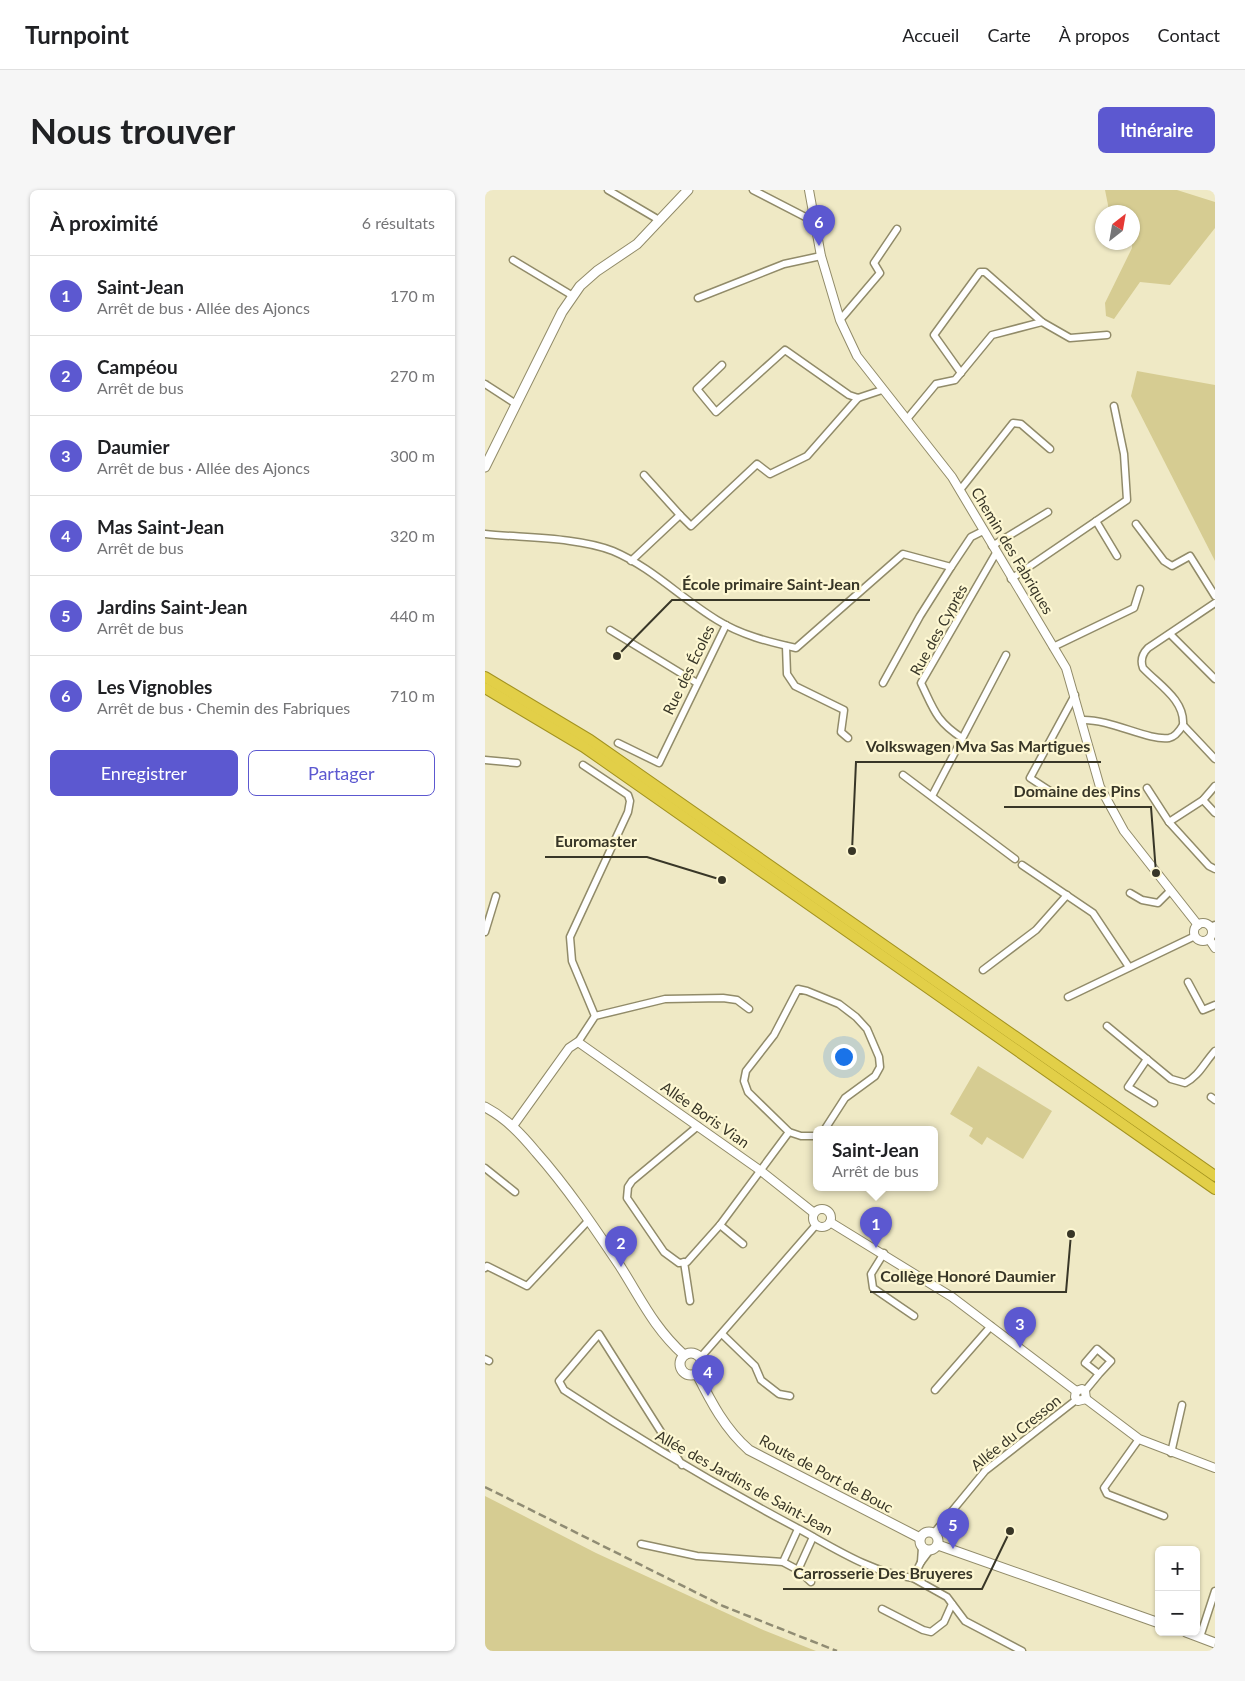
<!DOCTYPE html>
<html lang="fr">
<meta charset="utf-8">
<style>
:root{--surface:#fff;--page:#f6f6f6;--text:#202124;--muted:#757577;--line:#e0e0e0;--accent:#5c58d0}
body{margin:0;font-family:Lato,sans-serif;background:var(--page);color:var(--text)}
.controls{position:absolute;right:15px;bottom:15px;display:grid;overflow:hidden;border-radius:8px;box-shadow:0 1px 4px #0004}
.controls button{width:45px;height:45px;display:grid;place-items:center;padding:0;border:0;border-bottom:1px solid var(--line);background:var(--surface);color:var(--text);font:25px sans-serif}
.compass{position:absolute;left:610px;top:15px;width:45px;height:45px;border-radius:50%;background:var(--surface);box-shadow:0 1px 4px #0004;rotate:31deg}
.you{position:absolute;left:358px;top:866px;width:18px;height:18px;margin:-12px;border:4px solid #fff;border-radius:50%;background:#1a73e8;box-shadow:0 0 0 8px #1a73e833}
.badge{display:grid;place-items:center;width:32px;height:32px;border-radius:50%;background:var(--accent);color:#fff;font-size:16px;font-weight:700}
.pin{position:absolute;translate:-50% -41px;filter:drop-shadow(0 1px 2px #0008)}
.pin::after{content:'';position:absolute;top:26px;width:18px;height:15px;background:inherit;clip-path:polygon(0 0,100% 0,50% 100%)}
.popup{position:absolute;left:328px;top:936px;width:125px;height:65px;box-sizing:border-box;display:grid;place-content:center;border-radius:8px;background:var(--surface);filter:drop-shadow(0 1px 4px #0005);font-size:16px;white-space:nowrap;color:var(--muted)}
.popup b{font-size:19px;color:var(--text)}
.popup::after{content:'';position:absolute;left:50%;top:100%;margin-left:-10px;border:10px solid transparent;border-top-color:var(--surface)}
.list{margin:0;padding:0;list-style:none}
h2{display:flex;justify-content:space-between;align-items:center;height:65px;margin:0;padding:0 20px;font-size:21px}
h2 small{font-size:16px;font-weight:400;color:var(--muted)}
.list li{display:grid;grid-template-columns:32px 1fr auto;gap:15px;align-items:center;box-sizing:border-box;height:80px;padding:0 20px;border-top:1px solid var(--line)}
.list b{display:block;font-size:19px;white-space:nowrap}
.list p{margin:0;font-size:16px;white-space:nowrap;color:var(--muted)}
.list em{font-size:16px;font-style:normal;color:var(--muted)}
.actions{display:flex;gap:10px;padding:15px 20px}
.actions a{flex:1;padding:11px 0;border:1px solid var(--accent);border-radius:8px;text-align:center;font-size:18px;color:var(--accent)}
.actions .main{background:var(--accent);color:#fff}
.map{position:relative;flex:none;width:730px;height:1461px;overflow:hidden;border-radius:8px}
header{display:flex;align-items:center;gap:30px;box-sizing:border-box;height:70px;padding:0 25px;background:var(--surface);border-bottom:1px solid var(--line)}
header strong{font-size:24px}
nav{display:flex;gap:28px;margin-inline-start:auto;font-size:18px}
.intro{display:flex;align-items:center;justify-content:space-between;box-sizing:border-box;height:120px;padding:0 30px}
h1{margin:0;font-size:35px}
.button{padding:12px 22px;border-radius:8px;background:var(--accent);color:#fff;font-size:18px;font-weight:700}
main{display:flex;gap:30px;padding:0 30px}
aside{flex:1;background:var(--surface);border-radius:8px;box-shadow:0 1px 4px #0004}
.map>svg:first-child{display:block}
.green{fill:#d6cc92}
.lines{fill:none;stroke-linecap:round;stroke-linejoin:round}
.minor-casing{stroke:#918b69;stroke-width:9}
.tertiary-casing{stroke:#918b69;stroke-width:10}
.secondary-casing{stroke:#918b69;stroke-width:11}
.trunk-casing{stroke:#a2921f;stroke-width:12}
.minor{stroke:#fff;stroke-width:6}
.tertiary{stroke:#fff;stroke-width:8}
.secondary{stroke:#fff;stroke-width:9}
.trunk{stroke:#e2cf48;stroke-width:10}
.rail{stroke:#908c73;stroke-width:2.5;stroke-dasharray:8 4;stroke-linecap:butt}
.labels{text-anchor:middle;stroke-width:4.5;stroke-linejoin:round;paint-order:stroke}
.street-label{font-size:15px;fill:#383627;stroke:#fdf7d2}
.leader{fill:none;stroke:#383627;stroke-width:2}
.callout-dot{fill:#383627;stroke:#fdf7d2;stroke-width:2}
.callout-label{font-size:16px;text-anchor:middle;font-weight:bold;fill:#383627;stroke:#fdf7d2;stroke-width:4.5;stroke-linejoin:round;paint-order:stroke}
</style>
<header>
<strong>Turnpoint</strong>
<nav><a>Accueil</a><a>Carte</a><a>À propos</a><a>Contact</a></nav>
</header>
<div class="intro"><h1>Nous trouver</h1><a class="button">Itinéraire</a></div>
<main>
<aside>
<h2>À proximité<small>6 résultats</small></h2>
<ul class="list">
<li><span class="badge">1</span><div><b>Saint-Jean</b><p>Arrêt de bus · Allée des Ajoncs</p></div><em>170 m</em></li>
<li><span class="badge">2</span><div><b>Campéou</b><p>Arrêt de bus</p></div><em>270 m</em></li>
<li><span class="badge">3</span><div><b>Daumier</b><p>Arrêt de bus · Allée des Ajoncs</p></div><em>300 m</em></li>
<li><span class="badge">4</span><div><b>Mas Saint-Jean</b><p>Arrêt de bus</p></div><em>320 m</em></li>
<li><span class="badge">5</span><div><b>Jardins Saint-Jean</b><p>Arrêt de bus</p></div><em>440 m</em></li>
<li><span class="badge">6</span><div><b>Les Vignobles</b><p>Arrêt de bus · Chemin des Fabriques</p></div><em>710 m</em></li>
</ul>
<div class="actions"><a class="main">Enregistrer</a><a>Partager</a></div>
</aside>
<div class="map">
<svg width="730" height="1461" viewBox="0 0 730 1461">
<rect width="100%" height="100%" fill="#efe9c5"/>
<g class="green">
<path d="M620,0H692L730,12V38L685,95L655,92L629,129L621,126L620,113L647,58L648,22L624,20Z"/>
<path d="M652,181L730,195V371L646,206Z"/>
<path d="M493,876L567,921L538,969L502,947L497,955L484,946L488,938L465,924Z"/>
<path d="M0,1306L111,1363L276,1439L331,1461H0Z"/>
</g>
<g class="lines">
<defs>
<g id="minor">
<path d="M123,0L174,30"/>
<path d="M268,0L330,32"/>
<path d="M28,70L88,106"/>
<path d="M213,108L299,74L336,66"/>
<path d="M355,130L395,83L389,73L412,39"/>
<path d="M237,175L212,199L231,222L300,160L364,205L373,208L397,200"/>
<path d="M476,183L449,145L495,82H500L557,132L585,148L622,145"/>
<path d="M0,194L31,214"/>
<path d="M422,229L451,194L470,190L507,145L557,132"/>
<path d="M159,285L195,325"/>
<path d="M475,300L528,233L536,234L565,259"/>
<path d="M611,331L632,366"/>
<path d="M651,334L679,371L687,376L705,366L730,406"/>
<path d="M0,344C38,348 93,347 128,361C166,377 197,409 232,430C256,445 284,452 311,458L418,364L466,377L486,347L498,341"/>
<path d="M507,356L563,322"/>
<path d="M146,371L195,325L206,336L272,274L285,284L322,266L373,208"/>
<path d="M526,389L642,310L639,264L629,216"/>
<path d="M125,440L212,493"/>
<path d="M685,444L730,489"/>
<path d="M301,456L302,484L310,496L359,520L356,542L363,548"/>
<path d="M568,457L649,418L655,399"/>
<path d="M398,493L435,426L466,377"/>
<path d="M597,530C626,529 663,551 684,548C690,547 695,540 698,535C700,510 674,495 658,478C655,470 657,464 663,458L730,413"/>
<path d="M698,535L730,569"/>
<path d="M477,548C451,531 449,520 436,493L511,363"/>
<path d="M133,553L174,573L241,435"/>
<path d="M0,570L32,573"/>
<path d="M98,575L143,605L145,611L143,622L85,747L87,771L110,826"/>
<path d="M418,585L530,669"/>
<path d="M662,598L684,632L724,676L730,679"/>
<path d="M565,601L545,588L590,505"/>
<path d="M447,606L521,465"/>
<path d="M718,610L730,623"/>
<path d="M684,632L718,610L730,596"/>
<path d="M537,675L608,723L644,777"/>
<path d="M645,703L657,710L673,713L685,701"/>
<path d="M725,737L730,735"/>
<path d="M0,742L11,706"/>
<path d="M498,780L551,740L582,705"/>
<path d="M703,792L718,820L730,815"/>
<path d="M583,807L710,746"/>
<path d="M622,836L686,889L700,893C714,886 719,873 730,861"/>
<path d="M93,852L110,826L180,809L238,808L252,810L264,819"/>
<path d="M662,869L643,897L669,913"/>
<path d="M726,907L730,910"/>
<path d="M213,936L147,991L143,997L142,1008L179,1062L194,1073L202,1072L235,1035L304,942"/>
<path d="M332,946H316L304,942L263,902L259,891L261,881L289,845L313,799L322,801L354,814L371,827L382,839L394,867L395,877L390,886L360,908L340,939"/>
<path d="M0,978L30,1002"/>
<path d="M235,1035L258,1054"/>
<path d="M399,1063L386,1084L388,1098L429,1126"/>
<path d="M199,1072L205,1111"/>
<path d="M0,1078L2,1076L42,1096L103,1031"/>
<path d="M237,1144L270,1176L276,1190L294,1204L305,1206"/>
<path d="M215,1168L331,1035"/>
<path d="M0,1169L4,1171"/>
<path d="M450,1200L506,1136"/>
<path d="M600,1201L614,1184L600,1173L612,1159L626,1171L614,1184"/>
<path d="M654,1249L619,1298L622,1304L679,1326"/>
<path d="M686,1263L697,1215"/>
<path d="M197,1275L114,1144L74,1191L79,1200C155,1250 233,1296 314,1339C349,1358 387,1383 428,1388L436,1372"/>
<path d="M449,1343L500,1281L591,1210"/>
<path d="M156,1354L212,1366L298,1372L313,1380L326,1392"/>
<path d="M437,1358L436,1372L445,1360"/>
<path d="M298,1372L313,1339"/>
<path d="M313,1380L328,1347"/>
<path d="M428,1388L462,1407L480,1431L537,1461"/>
<path d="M397,1419L438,1440L446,1442L459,1432L467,1414"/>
<path d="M715,1447L730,1401"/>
</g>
<g id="tertiary">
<path d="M324,0L336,66L355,130L372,166L467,287L581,478L615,597L639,641L713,735"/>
<circle cx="718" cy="742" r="9"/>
<path d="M724,749L730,758"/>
<path d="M28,936L84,858L93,852L276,981L329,1023"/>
<circle cx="337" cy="1028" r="9"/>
<path d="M345,1032L467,1107L591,1201"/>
<path d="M591,1201L590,1207L593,1211L601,1209"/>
<path d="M591,1201L597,1199L600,1201L601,1209"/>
<path d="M601,1209L654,1249L730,1278"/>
</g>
<g id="secondary">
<path d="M0,277L77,122L95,96L112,81L152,54L203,0"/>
<path d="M0,917C21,928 36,944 51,962C82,997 109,1037 135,1076C156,1109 169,1138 199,1165"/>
<circle cx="206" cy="1174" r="11"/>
<path d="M212,1184C226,1212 240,1239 264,1260L435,1348"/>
<circle cx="444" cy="1351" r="9"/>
<path d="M453,1355L674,1433"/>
<path d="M701,1442L730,1453"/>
</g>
<g id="trunk">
<path d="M0,487L105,550L730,986"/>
<path d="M0,498L99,557L730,999"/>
</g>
</defs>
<use href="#minor" class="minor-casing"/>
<use href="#tertiary" class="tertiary-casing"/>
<use href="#secondary" class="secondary-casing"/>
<use href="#trunk" class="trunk-casing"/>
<use href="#minor" class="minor"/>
<use href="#tertiary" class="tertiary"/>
<use href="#secondary" class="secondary"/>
<use href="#trunk" class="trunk"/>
<path class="rail" d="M0,1297L238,1416L352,1461"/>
</g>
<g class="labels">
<g class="street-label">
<text transform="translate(527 361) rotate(59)" y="5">Chemin des Fabriques</text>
<text transform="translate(454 440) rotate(-61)" y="5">Rue des Cyprès</text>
<text transform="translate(204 480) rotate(-64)" y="5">Rue des Écoles</text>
<text transform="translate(220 925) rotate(35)" y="5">Allée Boris Vian</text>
<text transform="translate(531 1243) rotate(-39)" y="5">Allée du Cresson</text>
<text transform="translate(341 1284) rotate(28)" y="5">Route de Port de Bouc</text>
<text transform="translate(259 1293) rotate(29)" y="5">Allée des Jardins de Saint-Jean</text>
</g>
</g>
<path class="leader" d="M132 466L187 410H385M367 661L371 572H616M671 683L666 617H519M237 690L162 667H60M586 1044L581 1102H385M525 1341L497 1399H298"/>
<g class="callout-dot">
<circle cx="132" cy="466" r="5"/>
<circle cx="367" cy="661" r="5"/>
<circle cx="671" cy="683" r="5"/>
<circle cx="237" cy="690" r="5"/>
<circle cx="586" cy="1044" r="5"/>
<circle cx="525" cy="1341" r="5"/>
</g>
<g class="callout-label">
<text x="286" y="400">École primaire Saint-Jean</text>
<text x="493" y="562">Volkswagen Mva Sas Martigues</text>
<text x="592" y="607">Domaine des Pins</text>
<text x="111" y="657">Euromaster</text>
<text x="483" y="1092">Collège Honoré Daumier</text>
<text x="398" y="1389">Carrosserie Des Bruyeres</text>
</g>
</svg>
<div class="controls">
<button>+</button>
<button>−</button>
</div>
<svg class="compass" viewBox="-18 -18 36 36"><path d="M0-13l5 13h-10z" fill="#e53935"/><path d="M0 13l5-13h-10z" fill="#757577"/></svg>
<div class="you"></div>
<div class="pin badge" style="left:391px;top:1058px">1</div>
<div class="popup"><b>Saint-Jean</b>Arrêt de bus</div>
<div class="pin badge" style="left:136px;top:1077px">2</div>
<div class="pin badge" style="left:535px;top:1158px">3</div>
<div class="pin badge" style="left:223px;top:1206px">4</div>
<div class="pin badge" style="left:468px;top:1359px">5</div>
<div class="pin badge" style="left:334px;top:56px">6</div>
</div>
</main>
